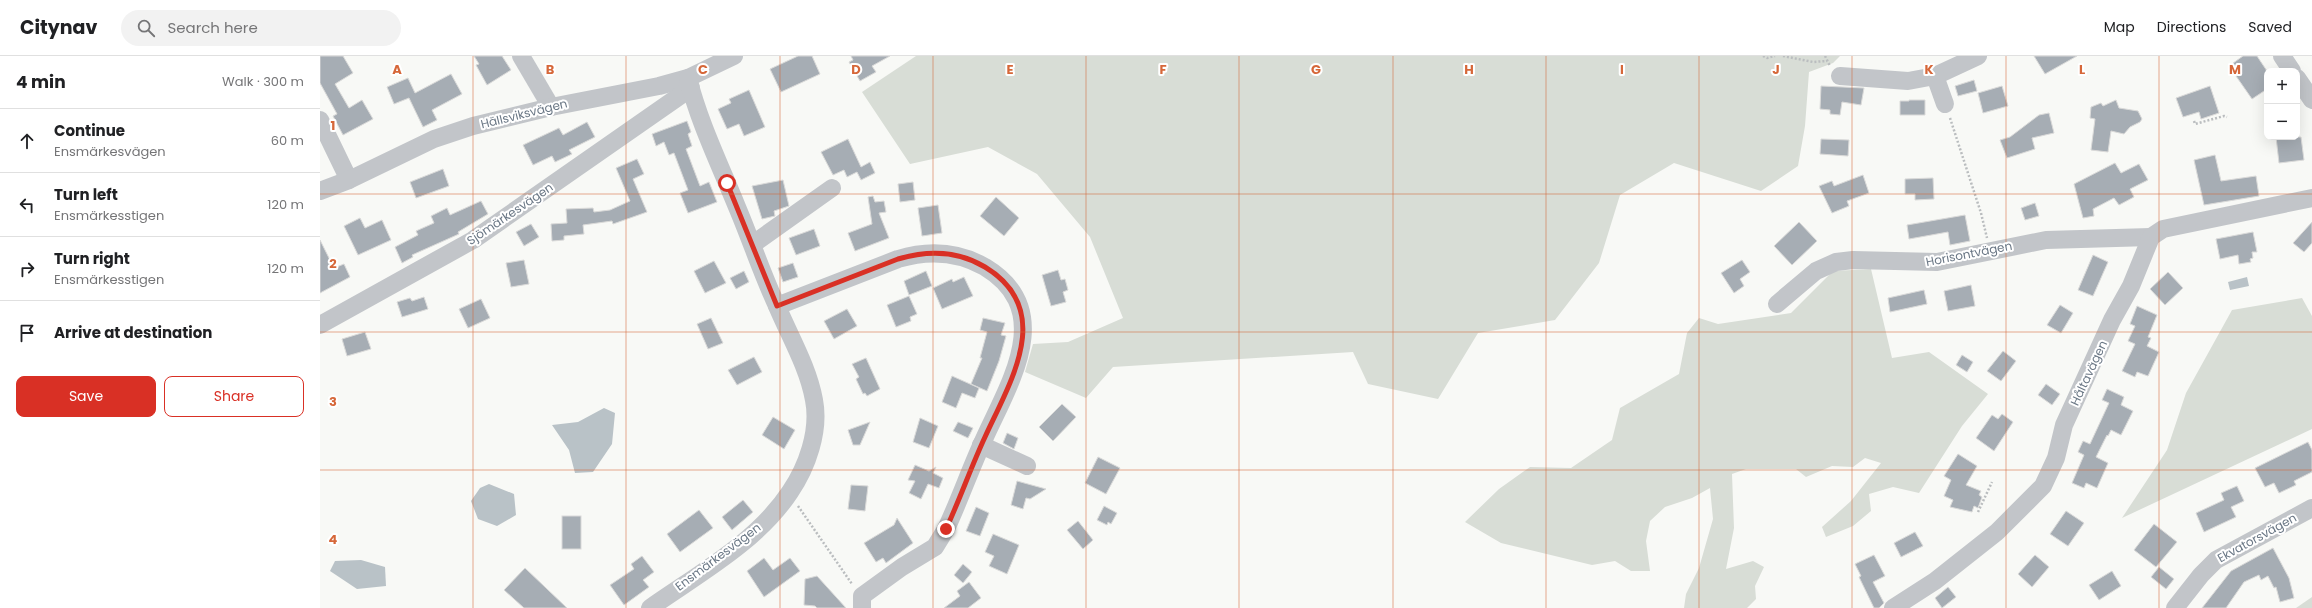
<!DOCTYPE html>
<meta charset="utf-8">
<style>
:root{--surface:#fff;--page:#f2f2f2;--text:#202124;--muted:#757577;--line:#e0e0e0;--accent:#d93025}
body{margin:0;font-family:Poppins,sans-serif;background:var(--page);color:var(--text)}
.controls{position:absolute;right:12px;top:12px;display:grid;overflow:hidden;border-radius:8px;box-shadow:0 4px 16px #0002}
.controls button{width:36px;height:36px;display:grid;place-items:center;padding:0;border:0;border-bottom:1px solid var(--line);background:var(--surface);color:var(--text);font:20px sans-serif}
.stop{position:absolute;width:12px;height:12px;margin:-9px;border:3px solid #d93025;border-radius:50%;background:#fff}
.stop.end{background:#d93025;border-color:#fff;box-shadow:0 1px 4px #0008}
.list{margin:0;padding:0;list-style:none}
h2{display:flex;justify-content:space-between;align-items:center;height:52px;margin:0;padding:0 16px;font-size:17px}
h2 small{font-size:13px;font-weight:400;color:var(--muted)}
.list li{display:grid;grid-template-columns:26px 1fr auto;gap:12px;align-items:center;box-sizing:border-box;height:64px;padding:0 16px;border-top:1px solid var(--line)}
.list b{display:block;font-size:15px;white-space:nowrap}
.list p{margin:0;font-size:13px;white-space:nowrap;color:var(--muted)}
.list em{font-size:13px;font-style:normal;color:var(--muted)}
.actions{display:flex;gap:8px;padding:12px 16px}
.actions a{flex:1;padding:9px 0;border:1px solid var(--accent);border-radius:8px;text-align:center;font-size:14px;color:var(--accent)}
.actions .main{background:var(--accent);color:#fff}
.icon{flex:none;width:22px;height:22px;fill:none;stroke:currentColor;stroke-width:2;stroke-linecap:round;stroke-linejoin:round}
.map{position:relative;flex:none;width:1992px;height:552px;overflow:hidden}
header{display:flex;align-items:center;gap:24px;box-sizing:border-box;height:56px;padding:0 20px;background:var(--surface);border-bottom:1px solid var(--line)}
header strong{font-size:19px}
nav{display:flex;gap:22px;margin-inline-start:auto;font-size:14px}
.search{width:280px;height:36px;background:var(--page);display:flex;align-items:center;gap:10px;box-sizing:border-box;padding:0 14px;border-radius:22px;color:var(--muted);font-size:15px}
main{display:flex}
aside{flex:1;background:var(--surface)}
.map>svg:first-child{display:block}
.green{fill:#d8ddd6}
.water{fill:#b9c2c7}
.building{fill:#a6adb4;stroke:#dadad9}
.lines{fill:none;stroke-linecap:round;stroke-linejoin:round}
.path{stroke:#babdbf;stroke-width:2.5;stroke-dasharray:2 2;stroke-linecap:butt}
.minor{stroke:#c2c5c9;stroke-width:18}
.route{stroke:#d93025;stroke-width:5}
.grid{fill:none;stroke:#d66739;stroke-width:1;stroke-opacity:0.55}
.labels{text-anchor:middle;stroke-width:4;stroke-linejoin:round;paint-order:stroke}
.street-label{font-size:12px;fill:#6a7785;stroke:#fff}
.grid-label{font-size:13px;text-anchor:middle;font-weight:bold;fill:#d66739;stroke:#fff;stroke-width:4;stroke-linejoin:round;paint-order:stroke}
</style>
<header>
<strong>Citynav</strong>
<div class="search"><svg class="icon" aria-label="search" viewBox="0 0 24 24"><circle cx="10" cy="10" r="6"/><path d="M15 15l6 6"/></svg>Search here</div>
<nav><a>Map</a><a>Directions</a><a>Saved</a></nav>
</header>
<main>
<aside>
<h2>4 min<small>Walk · 300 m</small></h2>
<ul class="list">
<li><svg class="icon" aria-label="ahead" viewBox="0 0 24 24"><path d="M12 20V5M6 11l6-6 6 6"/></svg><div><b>Continue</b><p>Ensmärkesvägen</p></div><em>60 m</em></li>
<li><svg class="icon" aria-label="left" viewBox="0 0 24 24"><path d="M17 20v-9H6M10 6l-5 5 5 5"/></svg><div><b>Turn left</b><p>Ensmärkesstigen</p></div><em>120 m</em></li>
<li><svg class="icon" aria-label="right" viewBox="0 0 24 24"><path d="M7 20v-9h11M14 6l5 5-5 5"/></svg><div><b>Turn right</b><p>Ensmärkesstigen</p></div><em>120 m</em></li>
<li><svg class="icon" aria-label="arrive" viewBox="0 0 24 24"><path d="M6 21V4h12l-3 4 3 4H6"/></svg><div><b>Arrive at destination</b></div></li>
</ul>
<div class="actions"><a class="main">Save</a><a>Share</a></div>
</aside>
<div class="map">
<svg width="1992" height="552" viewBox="0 0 1992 552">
<rect width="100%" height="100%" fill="#f8f9f6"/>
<g class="green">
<path d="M596,0H1520L1513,7L1489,16L1485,70L1478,110L1441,135L1354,107L1300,139L1279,207L1235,264L1158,277L1118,343L1048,328L1033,296L793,311L766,342L705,316L713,288L748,286L803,262L770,181L717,118L668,91L590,108L542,36Z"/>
<path d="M1551,213L1572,302L1609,296L1668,338L1642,370L1599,437L1573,431L1549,438L1551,455L1533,470L1506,481L1502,471L1531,445L1561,407L1545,402L1533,411L1512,410L1486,421L1476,413H1426L1412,418L1414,472L1406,513L1433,505L1444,511L1435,530L1436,543L1427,552H1364L1366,538L1379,512L1393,463L1390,432L1372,442L1345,451L1330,465L1326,485L1330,515H1311L1295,505L1272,509L1181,487L1145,466L1179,433L1210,411L1251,412L1292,384L1300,352L1359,318L1367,277L1379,262L1398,268L1471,257L1513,215Z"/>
<path d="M1982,242L1992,260V373L1802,462L1847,394L1866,337L1912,254Z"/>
<path d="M1992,541V552H1976Z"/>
</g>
<g class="water">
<path d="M1927,221L1929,230L1910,234L1908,226Z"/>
<path d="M284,352L295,357L292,388L273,416L255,417L249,394L232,369L258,366Z"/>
<path d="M169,428L194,438L196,459L177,470L158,463L151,445L160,432Z"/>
<path d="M41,504L65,511L66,530L37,533L10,515L15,505Z"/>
</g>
<g class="building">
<path d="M0,0H23L33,17L15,28L29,52L42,44L53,63L23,79L13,60L17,58L0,27Z"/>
<path d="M154,0H182L191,14L167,29L156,9L159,8Z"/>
<path d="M478,0H492L500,18L461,36L450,13Z"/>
<path d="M531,0H570L552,10L556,16L540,25L529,6L533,4Z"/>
<path d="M1714,0H1757L1725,18Z"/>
<path d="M1923,0H1937L1947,15V33L1932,43L1909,10Z"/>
<path d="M131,18L142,38L112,54L117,64L103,71L89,42L74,48L67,31L88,22L95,37Z"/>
<path d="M1654,24L1657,35L1638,40L1635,30Z"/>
<path d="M1501,30L1544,32L1541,49L1522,46L1520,59L1510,58V54L1500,53Z"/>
<path d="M1682,30L1688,50L1663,57L1658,37Z"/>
<path d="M1890,30L1899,57L1881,63L1879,56L1863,61L1856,42Z"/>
<path d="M429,34L445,71L424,80L419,68L407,73L398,53L411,47L409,43Z"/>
<path d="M1589,44H1605V59H1580V45H1589Z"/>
<path d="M1796,44L1799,52L1818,55L1822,63L1820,66L1810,71L1804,78L1791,75L1788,96L1771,94L1775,63L1770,62L1771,51L1781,47L1783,50Z"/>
<path d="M1729,57L1734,77L1712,82L1715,93L1687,102L1680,84L1690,81L1719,59Z"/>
<path d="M367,65L371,76L368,78L372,90L366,93L380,130L389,126L397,146L368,157L360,137L368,134L354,97L349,99L344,86L336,90L332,78Z"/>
<path d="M267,66L275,81L249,94L252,98L235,106L232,100L213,109L203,89L239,72L243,79Z"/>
<path d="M1956,81H1981L1984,104L1959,107Z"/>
<path d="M528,83L541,111L550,106L555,117L541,124L537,116L527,121L524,114L513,119L501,96Z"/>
<path d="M1501,83L1529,84L1528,100L1500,98Z"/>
<path d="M1895,99L1901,125L1936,120L1939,140L1884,149L1874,104Z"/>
<path d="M317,103L324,118L313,123L327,156L293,168L292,165L263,169L264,178L244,180V184L232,185L231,168L247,167L246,153L273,152L274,156L290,154L310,145L296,112Z"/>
<path d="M1795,107L1801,117L1819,108L1828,124L1810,133L1814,141L1799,149L1794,142L1773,153L1774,160L1763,162L1754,128Z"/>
<path d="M123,113L129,130L96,142L90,126Z"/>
<path d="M1543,119L1549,137L1527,145L1529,150L1512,157L1499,130L1512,125L1514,130Z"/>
<path d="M1613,122L1614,143L1595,144V138H1585V123Z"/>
<path d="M463,124L469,150L454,155L455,160L442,163L432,130Z"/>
<path d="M593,126L595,144L580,146L578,128Z"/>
<path d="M553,140L555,146L564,145L566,156L559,157L569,182L535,195L528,177L552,168L548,141Z"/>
<path d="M676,141L699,162L684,180L660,160Z"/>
<path d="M161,145L168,158L138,176L139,178L92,199L93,201L82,207L75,191L98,179L96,175L114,167L111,160L127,152L130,159Z"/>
<path d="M1715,147L1719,160L1705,164L1701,152Z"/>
<path d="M618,149L622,177L602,180L598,152Z"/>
<path d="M1645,159L1650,185L1630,189L1628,176L1589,183L1587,169Z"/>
<path d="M40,162L45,172L62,164L71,184L38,199L24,170Z"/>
<path d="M1479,166L1497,185L1472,209L1454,190Z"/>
<path d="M1992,166V187L1984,196L1973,187Z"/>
<path d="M211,168L219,181L204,190L196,176Z"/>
<path d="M494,173L500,190L476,199L469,182Z"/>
<path d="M1933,176L1937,196H1932L1933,202L1930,203L1931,206L1919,208L1918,199L1900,203L1896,183Z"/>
<path d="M0,184L14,212L24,208L30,221L0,237Z"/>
<path d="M1773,199L1788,206L1773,240L1758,234Z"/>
<path d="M204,204L209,228L191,231L186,207Z"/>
<path d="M1422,204L1430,216L1420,223L1424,230L1414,237L1401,217Z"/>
<path d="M394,205L406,227L385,237L374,215Z"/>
<path d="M473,207L478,221L463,226L458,212Z"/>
<path d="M738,214L741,224L745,223L748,234L743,236L746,246L731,250L722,219Z"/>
<path d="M424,215L429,226L416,233L410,222Z"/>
<path d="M606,215L612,230L589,239L584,225Z"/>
<path d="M1848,216L1863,232L1845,249L1830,233Z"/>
<path d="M644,221L653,240L622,253L613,232L632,223L633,226Z"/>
<path d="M1651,229L1655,250L1628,255L1624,235Z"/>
<path d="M1604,234L1607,248L1570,256L1568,242Z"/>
<path d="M589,240L597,258L590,261L591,265L576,271L567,249Z"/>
<path d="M104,241L108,253L82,261L77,246L90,242L92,245Z"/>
<path d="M161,243L170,262L148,272L139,253Z"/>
<path d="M1740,249L1753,257L1741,277L1727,269Z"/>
<path d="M1817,250L1837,259L1828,281L1831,282L1827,290L1839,296L1828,320L1817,316L1815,321L1802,315L1815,288L1808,285L1815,270L1810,268Z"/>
<path d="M527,253L537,270L514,283L504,265Z"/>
<path d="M391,262L403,287L388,293L377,268Z"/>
<path d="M663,262L685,267L681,279L686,280L679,305L667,335L651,328L662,302H660L667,276L660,274Z"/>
<path d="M45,276L51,293L27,300L22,283Z"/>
<path d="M1683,295L1696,305L1681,325L1667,315Z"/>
<path d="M1642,299L1653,306L1647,316L1636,309Z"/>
<path d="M434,301L442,316L417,329L408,314Z"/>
<path d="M546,302L560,333L547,340L545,337L543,338L536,323L539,321L532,308Z"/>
<path d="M632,320L659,332L655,342L642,337L636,352L622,346Z"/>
<path d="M1726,328L1740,338L1732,349L1718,339Z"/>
<path d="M1787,333L1804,341L1801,349L1813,355L1801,379L1791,374L1788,380L1787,379L1776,401L1788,407L1777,432L1766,427L1764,432L1752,427L1764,399L1758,396L1763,385L1770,388L1789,347L1782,344Z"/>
<path d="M742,348L756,361L733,385L719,371Z"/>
<path d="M1682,358L1693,366L1674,395L1656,382L1672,359L1678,363Z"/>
<path d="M453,361L475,374L464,393L442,379Z"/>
<path d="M600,362L618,370L609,392L593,386Z"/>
<path d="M550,366L540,389H533L528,374Z"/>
<path d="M638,366L653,372L648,382L633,375Z"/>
<path d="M687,377L698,382L694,393L683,387Z"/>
<path d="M1988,386L1992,394V416L1974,425L1976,429L1959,437L1954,427L1945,431L1935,412Z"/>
<path d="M1638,398L1657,410L1646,429L1661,435L1659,439L1662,441L1658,452L1654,450L1652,456L1630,451L1633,444L1624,440L1631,424L1624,420Z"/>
<path d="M778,401L800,412L786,438L765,427Z"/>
<path d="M595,409L609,415L616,411L613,417L623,422L619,432L608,428L601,443L589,437L595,425L588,424Z"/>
<path d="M697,425L726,433L710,443L706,442L703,453L691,449Z"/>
<path d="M531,429L548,430L545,455L528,453Z"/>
<path d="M1917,430L1924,445L1911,451L1916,461L1884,476L1876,457L1904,444L1901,437Z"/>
<path d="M423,444L433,456L412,474L402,461Z"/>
<path d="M784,450L797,457L791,468L788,466L787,469L777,464Z"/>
<path d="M656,451L669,457L660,480L646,475Z"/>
<path d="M379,454L393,472L360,496L347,478Z"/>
<path d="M1746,455L1764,467L1748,490L1730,478Z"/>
<rect x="242" y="460" width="19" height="33"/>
<path d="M577,462L593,487L566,507L563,502L556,506L544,487L574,469Z"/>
<path d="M758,465L773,484L763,493L747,474Z"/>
<path d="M1834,468L1857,486L1836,511L1814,494Z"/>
<path d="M1595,476L1603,490L1581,501L1574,487Z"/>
<path d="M673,478L699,489L687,518L669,510L674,500L665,496Z"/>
<path d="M1953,492L1969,522L1974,542L1960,546L1956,531L1954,532L1948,520L1941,524L1939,519L1924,526L1906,552H1882L1911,515Z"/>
<path d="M1554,499L1565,520L1553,526L1564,547L1559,552H1554L1539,521L1541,520L1535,508Z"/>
<path d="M1715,499L1729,511L1712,531L1698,518Z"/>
<path d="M322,500L334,516L323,524L329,531L304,549L290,529L314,513L311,508Z"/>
<path d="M444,502L453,514L470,502L480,515L444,541L427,515Z"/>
<path d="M643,508L652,516L643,527L634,519Z"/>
<path d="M1839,511L1854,523L1846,533L1831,521Z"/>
<path d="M205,512L247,552H204L184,534Z"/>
<path d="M1792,515L1801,530L1779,544L1769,529Z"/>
<path d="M497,520L526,552H497L495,550L484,549L485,523Z"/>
<path d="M649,526L661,542L648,552H624L640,540L637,535Z"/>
<path d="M1628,531L1636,541L1622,552L1615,542Z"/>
</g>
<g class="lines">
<g class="path">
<path d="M1443,0L1447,2L1455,0"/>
<path d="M1463,0L1493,6L1507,5"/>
<path d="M1505,0L1510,10"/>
<path d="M1630,62L1661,157L1667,182"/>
<path d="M1874,65L1875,68L1904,60L1907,61"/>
<path d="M478,450L532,528"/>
<path d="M1658,456L1672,426"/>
</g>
<g class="minor">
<path d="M201,0L231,51"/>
<path d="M1962,0L1972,15"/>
<path d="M1520,20L1588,25L1615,20L1658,0"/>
<path d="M1615,20L1625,48"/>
<path d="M1977,22L1992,44"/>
<path d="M0,64L29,124"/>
<path d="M0,135L29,124L114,83L153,70L231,51L339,30L368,22L414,0"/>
<path d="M433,188L512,132"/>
<path d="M1457,248L1496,215L1516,206L1533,204L1617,206L1726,184L1831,181"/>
<path d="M457,250L578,203C608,194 637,195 665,211C736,254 690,326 665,381C651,411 640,443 626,473L615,491L582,511L542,540V552"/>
<path d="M0,269L153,184L371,32"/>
<path d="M661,389L707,410"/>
<path d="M330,552C378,518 437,486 470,436C487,411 500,375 494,344C488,311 470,281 457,250C442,218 431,184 417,151C400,109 379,66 368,22"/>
<path d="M1573,552L1615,525L1677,476L1723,430L1736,402L1744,369L1792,264L1811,230L1831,181L1843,173L1992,142"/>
<path d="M1855,552L1881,519L1896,504L1992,452"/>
</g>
</g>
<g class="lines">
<path class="route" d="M407,127L457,250L578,203C608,194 637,194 665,211C736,254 690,326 665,381C651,411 640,443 626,473"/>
</g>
<path class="grid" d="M153,0V552M306,0V552M460,0V552M613,0V552M766,0V552M919,0V552M1073,0V552M1226,0V552M1379,0V552M1532,0V552M1686,0V552M1839,0V552M0,138H1992M0,276H1992M0,414H1992"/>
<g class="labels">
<g class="street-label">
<text transform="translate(204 58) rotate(-14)" y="4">Hällsviksvägen</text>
<text transform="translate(190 158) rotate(-34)" y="4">Sjömärkesvägen</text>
<text transform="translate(1649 198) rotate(-11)" y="4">Horisontvägen</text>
<text transform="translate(1769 317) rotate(-65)" y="4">Håltavägen</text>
<text transform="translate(1937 482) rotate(-29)" y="4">Ekvatorsvägen</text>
<text transform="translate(398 501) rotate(-37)" y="4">Ensmärkesvägen</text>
</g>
</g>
<g class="grid-label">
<text x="77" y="18">A</text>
<text x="230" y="18">B</text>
<text x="383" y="18">C</text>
<text x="536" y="18">D</text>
<text x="690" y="18">E</text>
<text x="843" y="18">F</text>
<text x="996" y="18">G</text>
<text x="1149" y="18">H</text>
<text x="1302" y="18">I</text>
<text x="1456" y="18">J</text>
<text x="1609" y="18">K</text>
<text x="1762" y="18">L</text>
<text x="1915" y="18">M</text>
<text x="13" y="74">1</text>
<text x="13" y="212">2</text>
<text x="13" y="350">3</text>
<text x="13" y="488">4</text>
</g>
</svg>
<div class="controls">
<button>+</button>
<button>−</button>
</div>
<div class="stop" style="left:407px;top:127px"></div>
<div class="stop end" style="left:626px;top:473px"></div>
</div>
</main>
